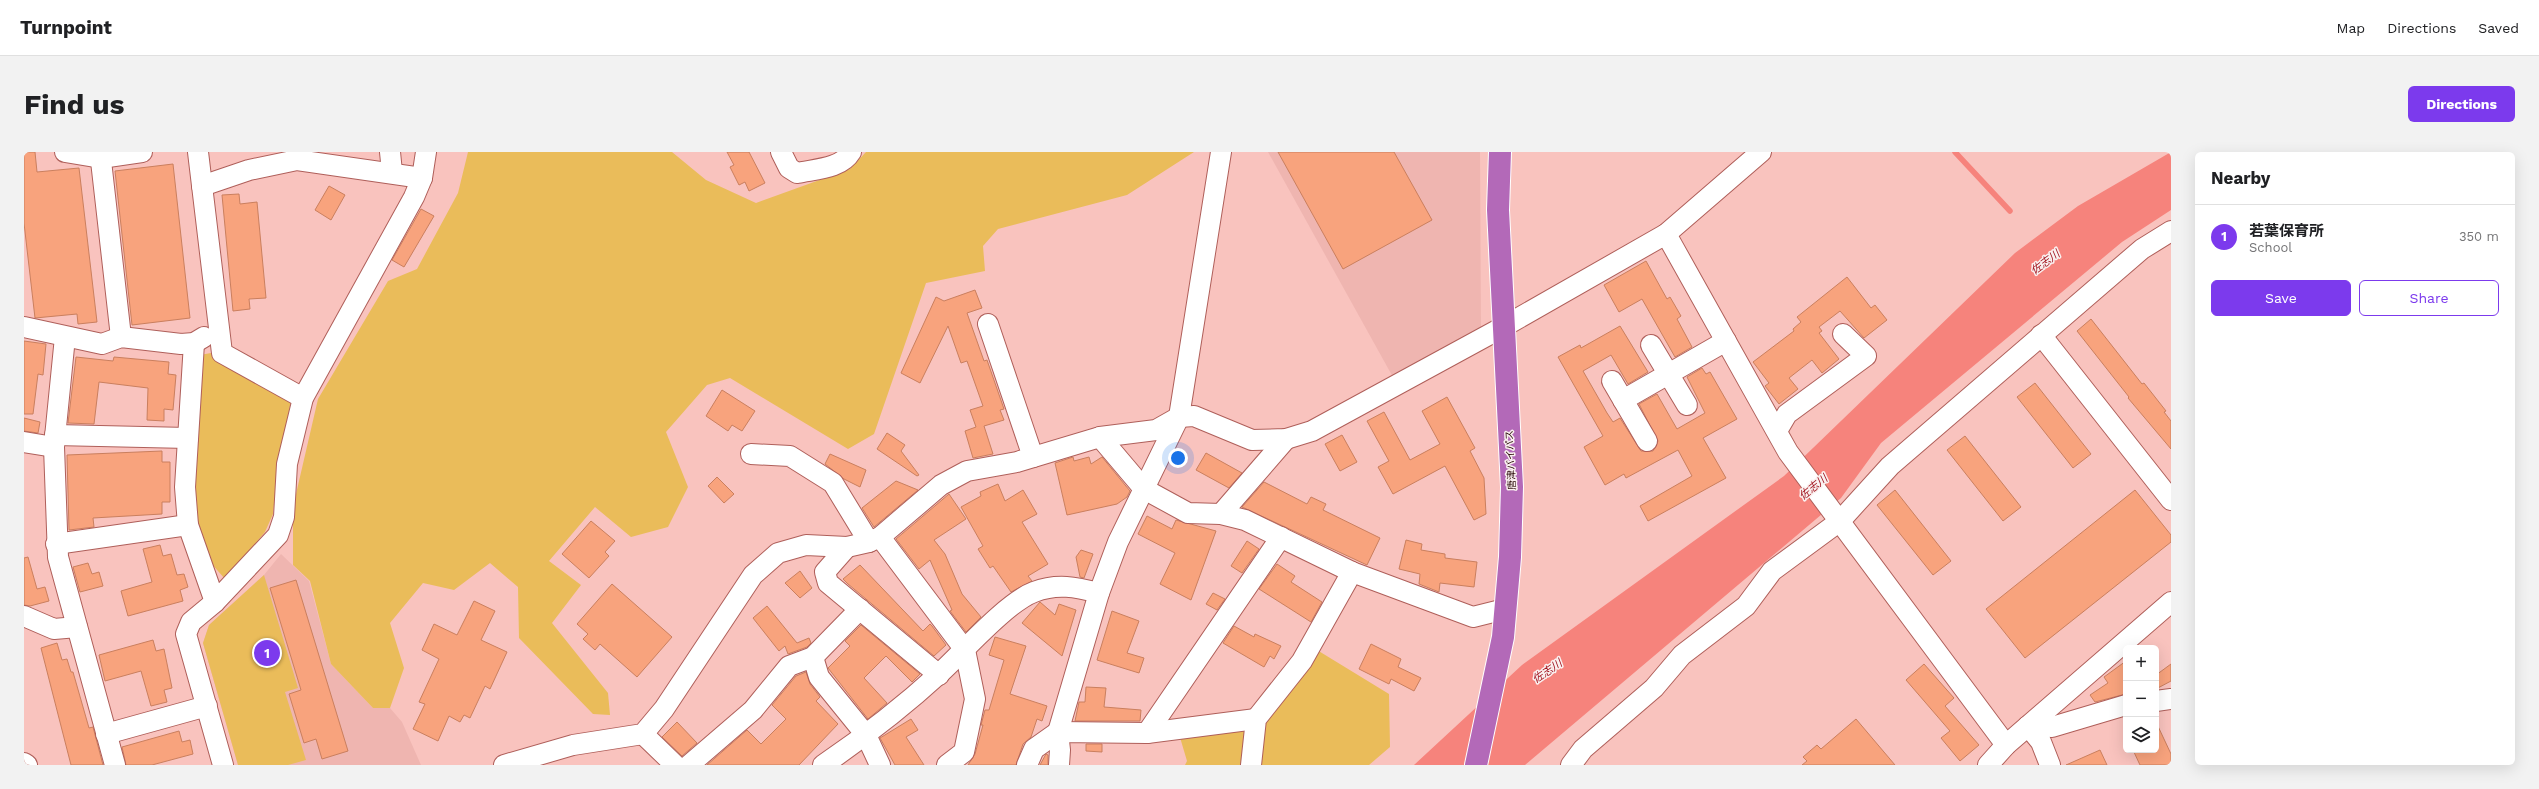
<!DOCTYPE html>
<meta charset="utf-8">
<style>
:root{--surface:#fff;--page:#f2f2f2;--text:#202124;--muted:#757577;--line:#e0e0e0;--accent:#7c3aed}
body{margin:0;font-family:"Work Sans","Noto Sans JP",sans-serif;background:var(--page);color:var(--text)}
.controls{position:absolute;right:12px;bottom:12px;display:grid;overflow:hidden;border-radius:6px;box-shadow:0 4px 16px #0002}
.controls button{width:36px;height:36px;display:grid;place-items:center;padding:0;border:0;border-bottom:1px solid var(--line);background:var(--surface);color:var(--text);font:20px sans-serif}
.you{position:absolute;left:1154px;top:306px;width:14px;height:14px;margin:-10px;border:3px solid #fff;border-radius:50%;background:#1a73e8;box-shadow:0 0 0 6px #1a73e833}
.badge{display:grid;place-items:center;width:26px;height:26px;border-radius:50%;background:var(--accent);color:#fff;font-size:13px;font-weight:700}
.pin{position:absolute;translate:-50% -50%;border:2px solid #fff;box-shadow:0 1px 4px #0006}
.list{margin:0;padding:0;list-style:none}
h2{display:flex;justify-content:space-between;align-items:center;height:52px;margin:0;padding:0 16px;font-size:17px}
h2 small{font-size:13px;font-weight:400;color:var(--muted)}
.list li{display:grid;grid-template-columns:26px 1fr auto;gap:12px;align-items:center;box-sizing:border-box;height:64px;padding:0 16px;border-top:1px solid var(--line)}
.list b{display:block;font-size:15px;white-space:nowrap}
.list p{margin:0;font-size:13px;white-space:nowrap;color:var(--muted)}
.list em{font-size:13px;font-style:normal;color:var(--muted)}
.actions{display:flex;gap:8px;padding:12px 16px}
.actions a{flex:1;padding:9px 0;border:1px solid var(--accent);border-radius:6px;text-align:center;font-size:14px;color:var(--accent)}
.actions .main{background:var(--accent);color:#fff}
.icon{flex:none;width:22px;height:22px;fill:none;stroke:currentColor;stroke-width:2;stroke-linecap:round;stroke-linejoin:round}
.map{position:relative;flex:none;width:2147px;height:613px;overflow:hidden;border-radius:6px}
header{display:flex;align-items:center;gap:24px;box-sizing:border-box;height:56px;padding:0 20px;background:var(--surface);border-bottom:1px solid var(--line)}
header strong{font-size:19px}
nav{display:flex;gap:22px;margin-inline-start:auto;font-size:14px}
.intro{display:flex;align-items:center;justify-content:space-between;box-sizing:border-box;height:96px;padding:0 24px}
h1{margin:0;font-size:28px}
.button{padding:10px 18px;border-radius:6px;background:var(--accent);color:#fff;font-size:14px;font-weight:700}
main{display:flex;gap:24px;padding:0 24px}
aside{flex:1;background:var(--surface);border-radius:6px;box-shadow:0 4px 16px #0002}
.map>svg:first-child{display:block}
.built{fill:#efb5b0}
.green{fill:#eabc5a}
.water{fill:#f6837c}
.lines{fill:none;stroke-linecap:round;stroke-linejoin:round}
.stream{stroke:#f6837c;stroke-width:5.5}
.building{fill:#f8a37d;stroke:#ca7f5e}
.minor-casing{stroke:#af5f5a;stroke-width:22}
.highway-casing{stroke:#fff;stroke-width:24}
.minor{stroke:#fff;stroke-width:20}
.highway{stroke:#b369b8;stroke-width:22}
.labels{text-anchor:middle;stroke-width:3;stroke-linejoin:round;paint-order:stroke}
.street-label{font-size:10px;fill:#2c0d0c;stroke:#faf1f0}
.water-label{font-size:11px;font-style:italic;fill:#a21621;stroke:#faf1f0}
</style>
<header>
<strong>Turnpoint</strong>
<nav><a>Map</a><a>Directions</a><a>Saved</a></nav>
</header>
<div class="intro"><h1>Find us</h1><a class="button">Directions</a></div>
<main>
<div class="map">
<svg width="2147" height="613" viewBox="0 0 2147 613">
<rect width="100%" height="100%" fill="#f9c3be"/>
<g class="built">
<path d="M1244,0H1456L1457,179L1370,227Z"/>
<path d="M257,402L285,429L307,512L349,556H366L378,570L397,613H214L179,491L185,473L240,423Z"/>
</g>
<g class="green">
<path d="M444,0H648L682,28L732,51L826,17L842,0H1170L1103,43L974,77L959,94L961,119L902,131L850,282L824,297L706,226L683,233L642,280L664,335L644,375L607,385L571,355L525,409L557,433L528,471L584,541L586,563L569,562L495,486L494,435L466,411L430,438L399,431L366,471L380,516L366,556H349L307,512L286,429L269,413V355L294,247L364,129L393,117L434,41Z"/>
<path d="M187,201L267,249L254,314L249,362L241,380L201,427L186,410L168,361L176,203Z"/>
<path d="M240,423L274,536L261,540L282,608L264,613H214L179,491L185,473Z"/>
<path d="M1293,498L1365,542L1366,595L1345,613H1161L1163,609L1155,582L1237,569Z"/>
</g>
<path class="water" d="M2147,0V58L2098,90L1857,291L1817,346L1501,613H1390L1498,513L1760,324L1991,101L2054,54Z"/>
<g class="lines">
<path class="stream" d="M1931,0L1986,59"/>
</g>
<g class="building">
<path d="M0,0H11L13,20L55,16L73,170L54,172L53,162L11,166L0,71Z"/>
<path d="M703,0H725L741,31L725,39L721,30L715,33L706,15L710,13Z"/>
<path d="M1254,0H1370L1408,68L1319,117Z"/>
<path d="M149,12L166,166L108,173L91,19Z"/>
<path d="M305,34L321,43L307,68L291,58Z"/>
<path d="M215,42L216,52L233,50L242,146L225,147L226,157L209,159L198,43Z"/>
<path d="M397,57L410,64L380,115L368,108Z"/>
<path d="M1622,109L1643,147L1646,145L1657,164L1653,167L1668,195L1651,205L1618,147L1595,160L1580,133Z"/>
<path d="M1823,125L1847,156L1851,153L1863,168L1840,186L1816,159L1795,175L1798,179L1795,181L1815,207L1798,221L1788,208L1765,226L1774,237L1755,252L1741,234L1745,231L1729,210L1770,179L1769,177L1777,170L1773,165Z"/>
<path d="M951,138L958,156L943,161L960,209L963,208L980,257L976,258L980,268L960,274L969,302L949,306L941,279L952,275L946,258L959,254L943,209L937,211L924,174L896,231L877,221L912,145L920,149Z"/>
<path d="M2067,167L2118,232L2120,231L2142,259L2140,260L2147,269V297L2104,246L2105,245L2053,179Z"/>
<path d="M1596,174L1624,220L1604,232L1587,203L1559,219L1583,261L1589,270L1596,266L1617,299H1629L1634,289L1615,252L1633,242L1653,277L1681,261L1663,225L1678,216L1682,222L1686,220L1713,267L1679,286L1702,326L1624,369L1616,354L1668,324L1654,298L1602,326L1600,322L1581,333L1560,295L1579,284L1534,205L1556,193L1557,196Z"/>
<path d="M0,189L22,192L19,223L14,222L9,262H0Z"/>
<path d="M52,205L89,209L90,205L145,210L144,222L152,223L149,258L140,257V269L123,268L124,236L75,230L70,272L44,271Z"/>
<path d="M2011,231L2067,302L2049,316L1993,245Z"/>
<path d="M698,238L731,259L718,279L708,273L704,279L682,264Z"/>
<path d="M1423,245L1451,296L1446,299L1460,326L1462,362L1450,368L1421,314L1369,342L1354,315L1365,309L1343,269L1360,260L1386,308L1416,292L1398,259Z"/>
<path d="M0,266L16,270L14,281L0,279Z"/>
<path d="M863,281L881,293L877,299L895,323L893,324L853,297Z"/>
<path d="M1318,283L1333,310L1316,319L1301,292Z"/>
<path d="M1941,284L1997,355L1979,369L1923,298Z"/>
<path d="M138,299V310H146V350H138V362L69,366L70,375L45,378L43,303Z"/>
<path d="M1182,301L1218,321L1205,336L1172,318Z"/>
<path d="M806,302L842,318L836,335L820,327L801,312Z"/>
<path d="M1049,305L1050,309L1065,305L1067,312L1078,305L1106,339L1103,345L1093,352L1043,363L1031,311Z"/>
<path d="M693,325L710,342L700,351L684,334Z"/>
<path d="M872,329L894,338L850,375L838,356Z"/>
<path d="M1240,330L1283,352L1287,345L1302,352L1299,358L1356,386L1343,413L1218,355Z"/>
<path d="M974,332L981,349L999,338L1013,362L998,370L1024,412L1004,424L1008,429L987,440L969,414L966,416L954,397L959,394L937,355L957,344L956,340Z"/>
<path d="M1871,338L1927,409L1909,423L1853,353Z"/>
<path d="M2111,338L2147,383V390L2001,506L1962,457Z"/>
<path d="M925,342L942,367L910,388L921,402L938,442L957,465L942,480L926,459L928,458L906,408L895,417L872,387Z"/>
<path d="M1123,364L1148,377L1152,368L1192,379L1167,448L1136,432L1151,401L1114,382Z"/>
<path d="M567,369L591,389L581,400L585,404L565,426L538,402Z"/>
<path d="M1382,388L1398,392L1397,398L1421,402V406L1453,410L1450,435L1416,431L1415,440L1395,432L1396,422L1375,417Z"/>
<path d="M1223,389L1235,397L1218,421L1207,414Z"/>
<path d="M136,393L139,404L147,402L153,423L160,422L164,435L156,438L159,449L104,464L97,439L128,430L119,397Z"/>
<path d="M1057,398L1069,402L1060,426L1056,425L1052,405Z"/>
<path d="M4,405L13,437L21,435L25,449L6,454L0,453V406Z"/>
<path d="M64,411L68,422L75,420L79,434L56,440L49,415Z"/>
<path d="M1253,412L1271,424L1267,430L1298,450L1287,470L1235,437Z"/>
<path d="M836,413L899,479L906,472L908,474L922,493L910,504L824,432L819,427Z"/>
<path d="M776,419L788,436L776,446L761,431Z"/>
<path d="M272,428L324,599L298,607L292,587L280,591L265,542L277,538L246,436Z"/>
<path d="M588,432L648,485L613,525L576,492L571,498L559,487L564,482L553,472Z"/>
<path d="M1189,441L1201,447L1193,458L1182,452Z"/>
<path d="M450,449L471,459L457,488L483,500L466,537L461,534L446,566L440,563L436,570L425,564L414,589L389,577L401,552L395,550L415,507L398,498L410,472L433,483Z"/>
<path d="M1016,450L1031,463L1035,452L1052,458L1038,504L998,471Z"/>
<path d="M743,454L773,491L785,486L787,491L783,495L764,502L761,494L755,499L729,466Z"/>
<path d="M1088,459L1115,469L1103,501L1120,506L1115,521L1073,508Z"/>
<path d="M837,473L896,522L888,530L862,504L840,526L863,551L844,567L804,516L826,494L821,489Z"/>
<path d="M1210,474L1230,485L1231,482L1257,494L1250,507L1246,504L1240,515L1199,491Z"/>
<path d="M971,485L1002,494L986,542L1023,554L1018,569L1013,567L1007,585L999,592L992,613H944L951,602L959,573H957L961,558H965L980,508L965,503Z"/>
<path d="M129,488L132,499L140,497L148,536L140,538L143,550L127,554L117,519L81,529L75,503Z"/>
<path d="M33,491L38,508L43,507L47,520H49L65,576L69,575L79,613H47L17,496Z"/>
<path d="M1347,492L1377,507L1374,515L1397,526L1390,539L1367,527L1365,532L1335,517Z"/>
<path d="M2102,509V542L2071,550L2066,543L2084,531L2080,525Z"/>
<path d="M1900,512L1930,546L1921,554L1955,593L1936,609L1917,586L1926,579L1882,528Z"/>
<path d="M2147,512V529L2132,537V523Z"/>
<path d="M782,520L786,532L796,545L792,549L814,572L775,613H683L723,578L737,592L762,567L748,553L772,524Z"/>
<path d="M1062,535L1082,536L1080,555L1117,558L1116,569H1051L1055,550H1061Z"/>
<path d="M887,567L894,578L882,585L900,613H871L856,586Z"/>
<path d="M1832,567L1871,613H1778L1783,609L1779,605L1793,593L1797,597Z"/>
<path d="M653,570L673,591L658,604L638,585Z"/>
<path d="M2132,570L2147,602V613H2116L2109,598H2132Z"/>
<path d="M155,579L158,590L166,588L169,602L128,613H102L98,595Z"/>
<path d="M1062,592H1078V600L1062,599Z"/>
<path d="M2076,598L2083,613H2042Z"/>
<path d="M1022,602L1024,603V613H1016Z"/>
</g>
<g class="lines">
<defs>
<g id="minor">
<path d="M41,0L77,6L118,0"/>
<path d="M76,0L97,185"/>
<path d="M174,0L198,201L279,246"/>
<path d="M366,0L368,20"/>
<path d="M757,0L765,16L773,21C791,17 817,17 827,0"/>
<path d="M178,34L225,18L273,8L398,26"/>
<path d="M1642,82L1764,300L1982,593"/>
<path d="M964,172L1009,305"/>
<path d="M0,175L78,192L97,185L157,192L170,191L180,185"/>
<path d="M2017,183L2147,348"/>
<path d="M41,185L30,295L34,405L91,613"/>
<path d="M170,191L161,335L164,373L191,450"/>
<path d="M1627,193L1663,253"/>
<path d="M1588,229L1623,289"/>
<path d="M1599,248L1702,189"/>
<path d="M1753,279L1763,262L1842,204L1819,182"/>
<path d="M31,283L164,286"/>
<path d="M1076,285L1120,337L1164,361L1197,362L1221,368L1328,420L1449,465L1481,457"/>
<path d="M0,290L30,295"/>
<path d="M727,302L766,304L809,331L845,390"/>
<path d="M1197,362L1262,287"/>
<path d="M856,385L941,498L951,547L940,600L923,613"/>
<path d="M32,392L164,373"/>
<path d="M823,395L801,420L804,431L915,523"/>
<path d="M0,464L30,477L53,475"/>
<path d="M789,505L795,525L842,583L856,613"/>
<path d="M2132,549L2147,547"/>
<path d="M2004,574L2028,575L2102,553"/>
<path d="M2004,574L2017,590L2026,613"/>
<path d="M1123,581L1257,385"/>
<path d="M82,582L183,554"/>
<path d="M619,582L651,613"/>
<path d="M0,611L3,613"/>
<path d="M199,613L162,482L167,470L191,450L254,383L260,365L263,312L279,246L390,45L398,26L402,0"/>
<path d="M480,613L549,593L619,582L640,557L729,423L754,401L782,393L823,395L845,390L856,385L917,333L943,319L993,310L1076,285L1132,278L1155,265L1170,264L1228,288L1262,287L1288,279L1479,175L1642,82L1737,0"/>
<path d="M665,613L729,558L765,514L789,505L836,457"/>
<path d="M799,613C840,585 879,555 916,521C939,500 983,450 1010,440C1033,431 1052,435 1075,441"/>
<path d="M1003,613L1010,597L1034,580L1123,581L1232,567"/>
<path d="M1035,613L1036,598L1034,580L1075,441L1094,390L1155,265L1197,0"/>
<path d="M1227,613L1232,567L1278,509L1328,420"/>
<path d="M1547,613L1559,597L1630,536L1658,503L1722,454L1748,419L1816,369L1866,314L2118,97L2147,79"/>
<path d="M1964,613L1982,593L2147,450"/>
</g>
<path id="highway" d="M1452,613L1479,485L1486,405L1488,335L1474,58L1476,0"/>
</defs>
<use href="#minor" class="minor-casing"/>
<use href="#highway" class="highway-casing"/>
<use href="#minor" class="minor"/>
<use href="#highway" class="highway"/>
</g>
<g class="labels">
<g class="street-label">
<text transform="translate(1486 308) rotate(-93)" y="4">唐津バイパス</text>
</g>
<g class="water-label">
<text transform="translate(2021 110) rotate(-37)" y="4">佐志川</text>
<text transform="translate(1789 335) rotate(-39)" y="4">佐志川</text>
<text transform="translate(1523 519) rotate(-34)" y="4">佐志川</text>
</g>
</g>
</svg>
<div class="controls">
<button>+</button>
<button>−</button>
<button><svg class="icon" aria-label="layers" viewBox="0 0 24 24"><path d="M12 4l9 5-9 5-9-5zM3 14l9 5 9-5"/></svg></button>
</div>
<div class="you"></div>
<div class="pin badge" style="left:243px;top:501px">1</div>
</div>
<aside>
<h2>Nearby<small></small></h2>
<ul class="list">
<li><span class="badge">1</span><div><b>若葉保育所</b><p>School</p></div><em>350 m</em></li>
</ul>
<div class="actions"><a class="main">Save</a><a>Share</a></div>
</aside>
</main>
